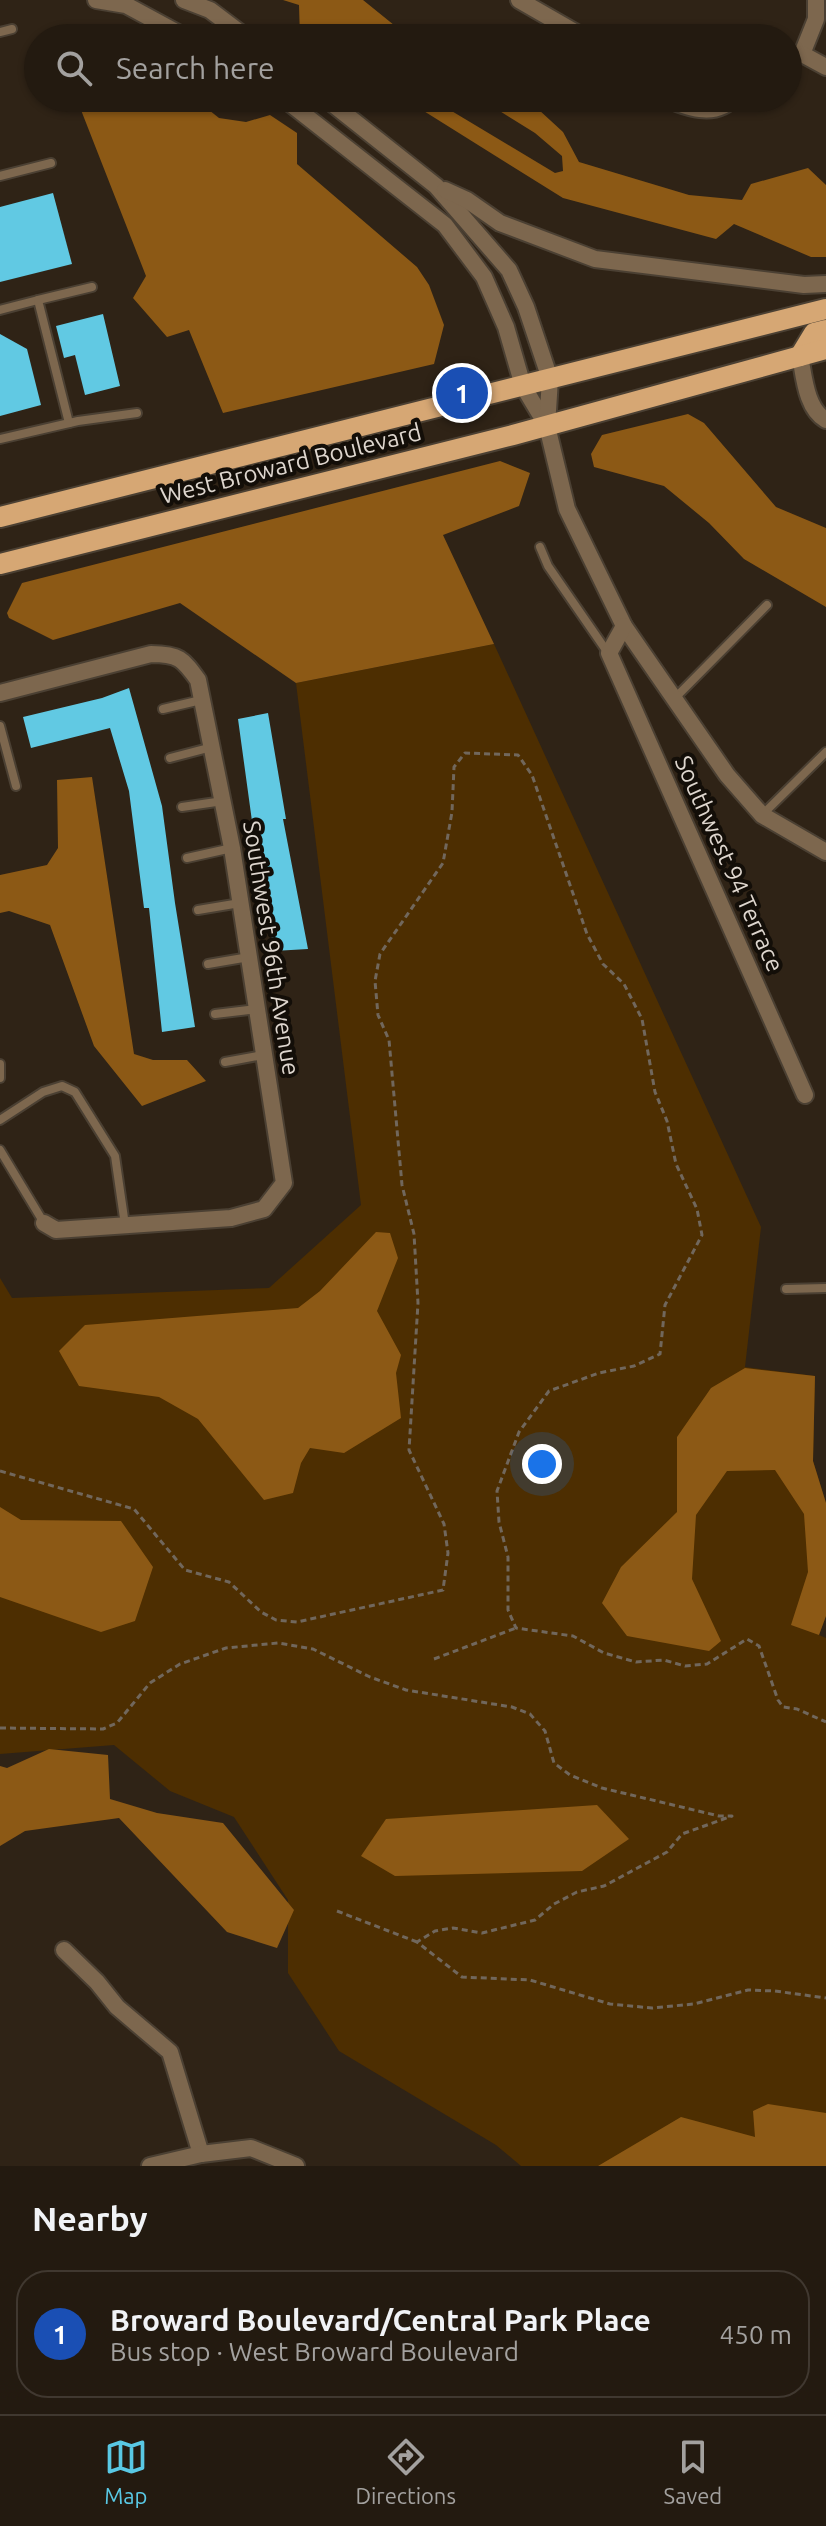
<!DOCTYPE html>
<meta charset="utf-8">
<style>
:root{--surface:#231a10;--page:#2b2319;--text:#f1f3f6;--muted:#a3a19f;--line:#403830;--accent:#59c8e4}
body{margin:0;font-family:Ubuntu,sans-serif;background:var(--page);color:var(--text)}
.you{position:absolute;left:542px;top:1464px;width:28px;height:28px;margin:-20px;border:6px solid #fff;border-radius:50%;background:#1a73e8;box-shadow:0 0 0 12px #1a73e833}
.badge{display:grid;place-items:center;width:52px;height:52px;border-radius:50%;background:var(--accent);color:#fff;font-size:26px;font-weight:700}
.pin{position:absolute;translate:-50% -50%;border:4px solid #fff;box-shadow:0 2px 8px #0006}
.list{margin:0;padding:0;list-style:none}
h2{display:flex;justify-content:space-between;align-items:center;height:104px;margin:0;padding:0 32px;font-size:34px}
h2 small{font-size:26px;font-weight:400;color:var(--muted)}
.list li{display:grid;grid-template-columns:52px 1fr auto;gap:24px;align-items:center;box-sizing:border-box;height:128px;margin:0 16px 16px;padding:0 16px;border:2px solid var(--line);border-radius:32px}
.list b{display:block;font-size:30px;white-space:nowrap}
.list p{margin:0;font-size:26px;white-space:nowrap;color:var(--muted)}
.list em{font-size:26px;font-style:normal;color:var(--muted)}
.icon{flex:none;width:44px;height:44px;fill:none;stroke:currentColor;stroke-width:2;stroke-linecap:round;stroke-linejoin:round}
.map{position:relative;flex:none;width:826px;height:2166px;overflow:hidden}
.search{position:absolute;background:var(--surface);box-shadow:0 2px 6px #0004;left:24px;right:24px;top:24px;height:88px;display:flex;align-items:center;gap:20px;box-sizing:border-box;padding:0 28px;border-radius:44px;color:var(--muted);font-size:30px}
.sheet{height:248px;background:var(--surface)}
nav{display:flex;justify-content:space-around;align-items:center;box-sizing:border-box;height:112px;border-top:2px solid var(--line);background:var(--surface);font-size:22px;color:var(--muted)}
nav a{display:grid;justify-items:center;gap:4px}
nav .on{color:var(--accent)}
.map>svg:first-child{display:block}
.green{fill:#4d2e01}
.water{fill:#8c5915}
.building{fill:#61c9e3}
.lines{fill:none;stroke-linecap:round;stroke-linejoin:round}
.service-casing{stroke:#4b4033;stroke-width:12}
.minor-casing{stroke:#4b4033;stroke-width:20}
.primary-casing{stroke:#4b4033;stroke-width:24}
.path{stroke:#71675c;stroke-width:3;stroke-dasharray:6 4;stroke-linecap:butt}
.service{stroke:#7d674e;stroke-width:8}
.minor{stroke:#7d674e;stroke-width:16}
.primary{stroke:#d6a774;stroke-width:20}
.labels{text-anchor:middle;stroke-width:8;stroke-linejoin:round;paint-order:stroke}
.street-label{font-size:24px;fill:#ded6ce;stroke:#130e08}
</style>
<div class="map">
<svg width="826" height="2166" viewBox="0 0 826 2166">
<rect width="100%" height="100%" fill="#2f2316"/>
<path class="green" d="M494,644L761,1227L745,1367L815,1376L813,1461L826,1503V1616L819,1635L826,1638V2166H521L496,2145L339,2051L288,1973V1900L234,1817L170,1791L114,1745L0,1754V1278L12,1298L269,1288L361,1205L296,683Z"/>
<g class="water">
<path d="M283,0H363L410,38H300L299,5Z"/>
<path d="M83,98H194L219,118L246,122L270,115L297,133V164L417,267L429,285L444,325L434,364L223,413L189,330L167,337L133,298L146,276L81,110Z"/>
<path d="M403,98H430L555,173L563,171L562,156L535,133L479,98H526L563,132L579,162L689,195L742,200L751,184L808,168L826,185V257H811L734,224L716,239L563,198Z"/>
<path d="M688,414L704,423L776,507L826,528V607L744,559L709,523L664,486L594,467L591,454L602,435Z"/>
<path d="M500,461L530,473L519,506L443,535L494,644L296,683L180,603L53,640L9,618L7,613L22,583Z"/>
<path d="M92,777L134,1054L153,1060H187L206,1081L142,1106L94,1046L50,925L9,911L0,913V875L47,865L58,848L57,780Z"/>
<path d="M376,1232L390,1233L398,1258L377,1311L401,1355L396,1373L401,1418L344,1453L310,1448L301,1463L293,1493L264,1500L198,1419L159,1397L79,1386L59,1351L85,1325L298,1308L320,1291Z"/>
<path d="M745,1368L815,1376L813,1461L826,1503V1616L819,1635L791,1625L808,1572L804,1514L775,1470L727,1471L696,1515L692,1579L721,1641L709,1651L627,1636L602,1603L621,1567L677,1512V1437L711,1388Z"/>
<path d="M0,1507L21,1520L121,1521L153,1567L135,1621L101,1632L0,1597Z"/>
<path d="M49,1749L108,1755L110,1799L157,1813L223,1823L294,1910L277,1948L227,1932L119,1818L25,1831L0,1846V1766L7,1768Z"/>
<path d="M597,1805L629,1839L582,1871L395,1876L361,1856L386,1819Z"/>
<path d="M768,2104L826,2113V2166H598L681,2117L755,2137L753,2111Z"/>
</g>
<g class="building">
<path d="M53,193L72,264L0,282V207Z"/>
<path d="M103,314L120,386L85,395L75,355L64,358L56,326Z"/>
<path d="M0,334L27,349L41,405L0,416Z"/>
<path d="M129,688L162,806L175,903L195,1027L162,1032L149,908H144L129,791L110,728L31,748L23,717L102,698Z"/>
<path d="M268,713L286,819H283L308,949L274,951L255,843L238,719Z"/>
</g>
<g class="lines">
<defs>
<g id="service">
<path d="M0,32L12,29"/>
<path d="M655,98C682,110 716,126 739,98"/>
<path d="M0,176L51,163"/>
<path d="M0,310L38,300"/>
<path d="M69,423L38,300L92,287"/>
<path d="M0,439L78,421L137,413"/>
<path d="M540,547L548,566L608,653"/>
<path d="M675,698L767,605"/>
<path d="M163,709L201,700"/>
<path d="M0,726L16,786"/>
<path d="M170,758L212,747"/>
<path d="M182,807L223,801"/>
<path d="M762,815L826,752"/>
<path d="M187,858L232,848"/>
<path d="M198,910L240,903"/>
<path d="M208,964L249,957"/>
<path d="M215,1014L257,1009"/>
<path d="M225,1062L263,1055"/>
<path d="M0,1064V1078"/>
<path d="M0,1120L43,1092L62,1086L75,1092L115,1156L125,1225"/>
<path d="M0,1150L44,1223"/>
<path d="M786,1289L826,1288"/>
</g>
<g id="minor">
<path d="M96,0L126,5L187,38"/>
<path d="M184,0L210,10L247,38"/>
<path d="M519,0L585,38"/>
<path d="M802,54L816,19V0"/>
<path d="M802,54L826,67"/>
<path d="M283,98L445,225L484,277L506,327L523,386L547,426"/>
<path d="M325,98L436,186L509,270L526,307L550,379L547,426L567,509L624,626L727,775L762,815L826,852"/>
<path d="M445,190L467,200L500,223L595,259L804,285L826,284"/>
<path d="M800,356C804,376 806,409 826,420"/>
<path d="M624,626L609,653L805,1095"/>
<path d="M0,693L151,654C179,654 183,659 198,680L232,848L284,1183L264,1209L231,1218L56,1230L44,1223"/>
<path d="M64,1950L97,1982L117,2007L170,2052L201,2154"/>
<path d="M150,2166L201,2154L251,2148L296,2166"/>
</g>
<g id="primary">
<path d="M800,356L814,333L826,330"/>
<path d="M0,517L826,309"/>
<path d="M0,564L513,435L826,349"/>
</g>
</defs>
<use href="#service" class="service-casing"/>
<use href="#minor" class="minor-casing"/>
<use href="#primary" class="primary-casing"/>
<g class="path">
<path d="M0,1471L134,1509L185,1570L229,1582L261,1612L276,1620L297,1622L443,1590L448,1553L444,1524L409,1450L418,1303L414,1234L402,1185L389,1040L378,1015L375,981L380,954L443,863L452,812L454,767L465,753L518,755L532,775L587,934L603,964L624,984L642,1019L655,1092L667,1121L676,1164L697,1209L702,1235L665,1305L660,1354L634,1366L599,1373L549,1391L519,1432L497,1491L499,1522L508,1557V1610L516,1628L573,1636L604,1653L636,1662L664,1660L685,1666L707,1664L747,1639L759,1646L778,1700L783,1707L797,1709L826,1722"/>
<path d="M434,1659L516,1628"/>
<path d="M0,1728L103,1729L117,1723L150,1683L180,1664L226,1648L278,1643L313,1649L370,1677L406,1690L512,1707L530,1714L545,1731L554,1763L570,1775L602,1788L719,1816H732L682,1834L667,1852L604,1886L577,1892L554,1904L535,1920L482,1933L453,1928L435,1931L417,1942L462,1977L530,1980L610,2004L652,2008L694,2004L748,1990L775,1991L826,1998"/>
<path d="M337,1911L417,1942"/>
</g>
<use href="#service" class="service"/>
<use href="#minor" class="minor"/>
<use href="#primary" class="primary"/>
</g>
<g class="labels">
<g class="street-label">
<text transform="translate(291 464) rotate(-14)" y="8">West Broward Boulevard</text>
<text transform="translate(729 864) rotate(66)" y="8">Southwest 94 Terrace</text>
<text transform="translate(271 948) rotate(81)" y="8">Southwest 96th Avenue</text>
</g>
</g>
</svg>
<div class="you"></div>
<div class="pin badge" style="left:462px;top:393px;background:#1a4fb4">1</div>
<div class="search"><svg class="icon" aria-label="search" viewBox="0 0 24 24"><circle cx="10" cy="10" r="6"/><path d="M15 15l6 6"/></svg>Search here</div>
</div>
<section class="sheet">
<h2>Nearby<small></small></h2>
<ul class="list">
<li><span class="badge" style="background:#1a4fb4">1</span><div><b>Broward Boulevard/Central Park Place</b><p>Bus stop · West Broward Boulevard</p></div><em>450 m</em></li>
</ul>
</section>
<nav>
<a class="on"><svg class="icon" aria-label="map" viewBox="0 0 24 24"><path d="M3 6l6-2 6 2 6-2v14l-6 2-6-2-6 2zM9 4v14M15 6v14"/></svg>Map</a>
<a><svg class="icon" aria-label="directions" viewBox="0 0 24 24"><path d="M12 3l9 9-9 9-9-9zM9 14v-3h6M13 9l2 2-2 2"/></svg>Directions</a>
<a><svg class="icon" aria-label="saved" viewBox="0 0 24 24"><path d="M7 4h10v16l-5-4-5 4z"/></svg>Saved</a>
</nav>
